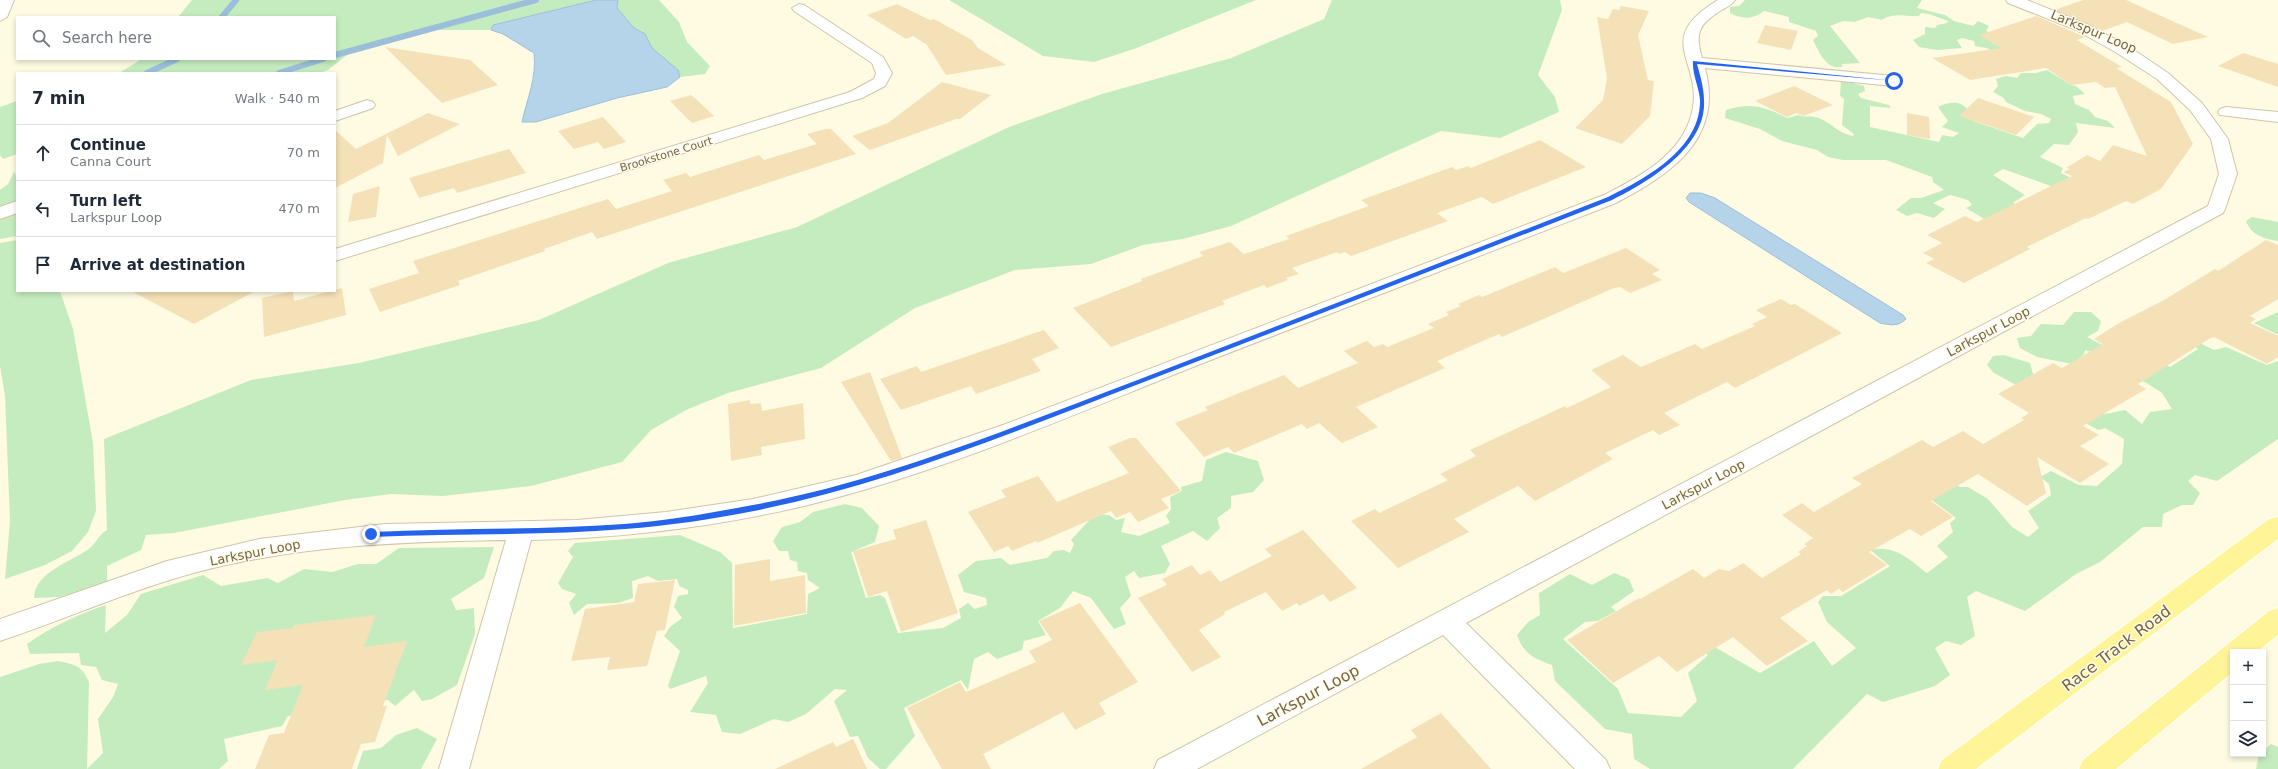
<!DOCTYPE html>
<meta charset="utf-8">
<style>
:root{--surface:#fff;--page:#f6f6f7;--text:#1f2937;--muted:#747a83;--line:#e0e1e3}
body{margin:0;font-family:"DejaVu Sans",sans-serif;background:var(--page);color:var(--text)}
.controls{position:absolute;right:12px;bottom:12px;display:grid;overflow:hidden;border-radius:0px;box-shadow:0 2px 6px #0003}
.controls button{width:36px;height:36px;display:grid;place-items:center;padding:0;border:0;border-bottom:1px solid var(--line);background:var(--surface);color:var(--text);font:20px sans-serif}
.stop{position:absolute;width:12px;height:12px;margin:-9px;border:3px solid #2563eb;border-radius:50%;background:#fff}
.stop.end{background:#2563eb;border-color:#fff;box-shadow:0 1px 4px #0008}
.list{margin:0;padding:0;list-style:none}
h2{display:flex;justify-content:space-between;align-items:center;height:52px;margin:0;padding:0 16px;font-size:17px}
h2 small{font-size:13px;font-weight:400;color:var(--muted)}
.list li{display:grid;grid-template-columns:26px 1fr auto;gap:12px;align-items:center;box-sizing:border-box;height:56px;padding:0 16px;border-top:1px solid var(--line)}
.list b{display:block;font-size:15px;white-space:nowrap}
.list p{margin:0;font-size:13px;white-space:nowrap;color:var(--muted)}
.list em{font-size:13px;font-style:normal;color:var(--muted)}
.icon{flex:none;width:22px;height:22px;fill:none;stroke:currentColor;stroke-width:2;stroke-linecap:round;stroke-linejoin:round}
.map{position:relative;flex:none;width:2278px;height:769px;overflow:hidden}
.search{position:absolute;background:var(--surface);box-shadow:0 2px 6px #0003;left:16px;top:16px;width:320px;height:44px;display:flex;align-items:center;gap:10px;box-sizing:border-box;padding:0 14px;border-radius:0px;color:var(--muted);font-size:15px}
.panel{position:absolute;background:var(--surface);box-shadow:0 2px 6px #0003;left:16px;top:72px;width:320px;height:220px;border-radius:0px}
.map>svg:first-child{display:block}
.green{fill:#c5ecbf}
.water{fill:#b5d3e9;stroke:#9bbfdb}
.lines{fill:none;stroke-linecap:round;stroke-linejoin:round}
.stream{stroke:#9bbfdb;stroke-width:6}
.building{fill:#f5e1b8}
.minor-casing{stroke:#d0c4a8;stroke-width:2}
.primary-casing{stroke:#fff;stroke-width:2}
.minor{fill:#fff;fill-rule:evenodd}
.primary{fill:#fff598;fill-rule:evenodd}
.route{fill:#2563eb}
.labels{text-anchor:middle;stroke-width:3;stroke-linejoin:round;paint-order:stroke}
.far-street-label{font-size:11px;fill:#776546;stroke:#fffcea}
.street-label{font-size:13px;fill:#776546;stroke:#fffcea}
.near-street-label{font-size:16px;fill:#776546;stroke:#fffcea}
</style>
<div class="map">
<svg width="2278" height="769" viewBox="0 0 2278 769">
<rect width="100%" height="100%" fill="#fefbe2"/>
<g class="green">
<path d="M192,0H596L504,22L493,25L491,30H437L347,55L328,70L320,73H119L142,59H335V17H178Z"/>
<path d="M618,0H659L679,22L687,42L710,66L705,74L680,77L678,70L652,48L645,34L634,28L617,8Z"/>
<path d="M949,0H1256L1134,49L1094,62L1043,56Z"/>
<path d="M1332,0H1560L1562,10L1538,75L1555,97L1559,112L1500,138L1441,131L1231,226L1183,239L1143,245L1091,264L1015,270L915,308L821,368L728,393L686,410L651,430L622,462L531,486L443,496L391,494L345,500L174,533L146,535L141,550L107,566V582L60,597L34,598C35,571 72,562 90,548C96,543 100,533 107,530L104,439L251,380L359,363L539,320L668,263L797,227L1009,127L1102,94L1231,58L1324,19Z"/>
<path d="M1745,0H1922L1917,8L1945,15L1954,21L1973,26L1978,21L1989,26L1986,31L1998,36L1992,40L1993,44H2010L2002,55L1986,48L1975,46L1974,41L1962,38L1957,40L1962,48L1937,50L1919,47L1913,40L1925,34V27L1935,28L1937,25L1947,23L1948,21L1929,14L1921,13L1919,16C1905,17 1895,12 1882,20L1868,17L1855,22L1843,21L1830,26L1860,63L1842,64V67C1826,70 1819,52 1813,40L1818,36L1816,31L1789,22V17L1764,11C1753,20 1742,19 1730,13V7L1739,6Z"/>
<path d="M2047,70L2071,85L2076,86L2085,94L2073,96L2075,104L2089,110L2095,117L2108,121L2115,128L2076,123L2078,132L2069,145L2054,144L2040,157L2063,168L2061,173L2099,191L2062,190L2003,169L1993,175L2025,195L2013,203L2024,209L1991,223L1966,208L1972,205L1968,200L1950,195L1933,203L1945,209L1934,218L1917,213L1907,216L1896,210L1911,198H1921L1944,190L1933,182L1932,177L1886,160H1843L1828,157L1817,150L1782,141L1760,129L1725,118L1726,110C1752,102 1764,107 1788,118L1798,115C1805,118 1811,115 1819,118C1832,123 1839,134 1853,136L1854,134L1842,125L1844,99L1840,96L1841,80L1864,86L1865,91L1858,94L1861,98L1889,105L1891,108L1870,106V127L1939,142L1942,135L1953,137L1959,133L1942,127L1948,121L1938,107C1956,99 1967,102 1973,121L2023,138L2037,124L2049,123L2051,119L2041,114L2025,111L2006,102L2004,98L1993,92L1998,86L1996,79L2006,76L2017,78L2021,73H2036Z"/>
<path d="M17,101V154L3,159L0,155V107Z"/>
<path d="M14,172L17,177V202L0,207V190L8,184Z"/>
<path d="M17,213V236L0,239V219Z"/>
<path d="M2252,217L2278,222V241C2264,239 2251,235 2246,221Z"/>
<path d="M17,240V291H60L73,329L93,443L96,511L88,532L72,551L45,565L5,579L10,521L5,396L0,366V243Z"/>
<path d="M2074,312H2091L2101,321L2098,331L2087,337L2151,370L2163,363L2170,367L2198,349L2188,342L2194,340L2214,350L2226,347L2267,365L2278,361V439L2217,481L2195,475L2188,481L2200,493L2193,505H2182L2163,514L2162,527H2143L2100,562L2076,574L2025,611L1976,591L1967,597L1975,636L1961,645L1946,641L1935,648L1950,675L1935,686L1883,702L1867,694L1793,769H1650L1634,759L1632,734L1605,729L1555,681L1552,665C1534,659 1523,653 1517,635L1528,622L1540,615L1539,593L1570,574L1592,585L1614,573L1629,579L1634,591L1611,607L1616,611L1598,621L1585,622L1563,639L1618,689L1628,713L1681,717L1697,701L1688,673L1708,655L1699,645L1706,642L1760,673L1814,641L1832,666L1856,648L1827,622L1818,602L1823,596H1841L1890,566L1870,550C1894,544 1909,559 1927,573L1948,557L1937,546L1953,532L1950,523L1956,518L1901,477L1922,462L1960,487H1968L1988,499L2012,527L2028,537L2039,528L2028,511L2051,495L2049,484L2040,477L2051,471L2079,485L2097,486L2122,464L2124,439L2105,428L2098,430L1994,373L1987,365L1993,356L2004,355L2030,363L2033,374L2105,414L2125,410L2142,424L2150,412L2172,409L2162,393L2145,382L2128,378L2094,353L2085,350L2084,354L2072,364L2037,357L2020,348L2017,338L2031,336L2041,324L2063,325Z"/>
<path d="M2278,312V335L2254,323Z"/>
<path d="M1226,452L1258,461L1264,480L1253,492L1231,496V508L1217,518L1220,528L1207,541L1193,531L1161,546L1170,564L1165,573L1139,578L1134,571L1125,577L1131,596L1120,608L1126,624L1114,629L1091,598L1073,591L1060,608L1038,621L1046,635L1024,641L1022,650L997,659L988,652L974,659L968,690L961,680L904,708L915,736L886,769H880L868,758L858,736L850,737L834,701L847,690L835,689L806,714L788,722L774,719L740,734L722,732L716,715L690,712L708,683L706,676L670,689L668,686L680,651L664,636L670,627L682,618L674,607L678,596L688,594V590L679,586L677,579L658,581L648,576L632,581L633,598L618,603L587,604L574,615L569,603L576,594L562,589L558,583L573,557L568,551L575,543L680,535L720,552L732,563L733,628L807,614L808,594L820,588L808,580L807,573L798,571L797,562L790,560L788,551H779L773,541L782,527L800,522L813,512L845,504L862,508L879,526L875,542L851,552L866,598L880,595L885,598L898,633L943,628L961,618L959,609L968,603L975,609L987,605L986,598L964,592L958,575L976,561L1001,558L1010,565L1047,558L1054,551L1064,550L1070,553L1074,544L1071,540L1095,514L1109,515L1116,520L1125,518L1121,532L1139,536L1170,523L1166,516L1171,509L1170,497L1182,491L1181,487L1202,481L1206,460Z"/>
<path d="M494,547L484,578L451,599L456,610L474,608L475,634L457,685L432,699L422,701L414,690L395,706L388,700L288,716L282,726L224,739L228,761L219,769H87L103,753L98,719L113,697L118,684L102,680L96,667L81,665L79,653L30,654L27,644C52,626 77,615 106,605L105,633L127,615L141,594L203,575L221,586L267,578L278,583L304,569L332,572L358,564H376L399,548Z"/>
<path d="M58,661C76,665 81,665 89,682L87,769H0V677L39,664Z"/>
<path d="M417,728L437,739L421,769H357L363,751L381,748L396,735Z"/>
<path d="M2271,744L2278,747V769H2256L2259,755L2263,754V751Z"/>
</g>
<g class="water">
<path d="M596,0H618L617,8L634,28L645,34L652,48L678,70L680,77L667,87L617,98L536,122H522C527,99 537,77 534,53L503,34L491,30L493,25Z"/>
<path d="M1690,193H1701L1715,198L1903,315L1906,319C1898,327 1890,325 1880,323L1689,202L1686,198Z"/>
</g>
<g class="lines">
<g class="stream">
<path d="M222,17L236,0"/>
<path d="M335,55L536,0"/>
<path d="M147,73L177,59"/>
<path d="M279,73L323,59"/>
</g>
</g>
<g class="building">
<path d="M2083,0H2126L2208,37L2173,44L2127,22L2102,31L2054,10Z"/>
<path d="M897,4L930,20L934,19L972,40L978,48L1006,65L946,75L927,45L913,36L906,39L867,15Z"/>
<path d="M1621,6L1649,11L1638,35L1648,80L1654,81L1650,116L1622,144L1575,128L1603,100L1607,78L1597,17L1608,19L1613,9L1619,10Z"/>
<path d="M2036,16L2085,37L2077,40L2122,67L2116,68L2171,102L2193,144L2161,189L2133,204L2126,201L2088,219L2086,218L2027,247L2030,249L1964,283L1926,263L1934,259L1923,253L1942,243L1927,235L1965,216L1977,222L2072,176L2063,172L2070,169L2066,168L2087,155L2100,161L2113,145L2147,156L2115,87L2105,88L2096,82L2071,85L2046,68L1970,80L1932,58L2001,48L1979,35Z"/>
<path d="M1765,25L1798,31L1791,50L1757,43Z"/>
<path d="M385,47L470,60L498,85L442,103Z"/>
<path d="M2243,53L2278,64V87L2218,66Z"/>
<path d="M942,82L991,95L960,119H956L870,150L852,136L888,123Z"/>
<path d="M1794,86L1833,105L1803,116L1796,113L1787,117L1755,101Z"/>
<path d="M691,95L697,100L714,116L692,123L670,101Z"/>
<path d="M1978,98L2034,117L2016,135L1959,116Z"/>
<path d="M428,113L460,124L398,156L387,135L383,163L335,188V130L356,149Z"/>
<path d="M1907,113L1929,117L1930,139L1907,135Z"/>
<path d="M603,117L626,142L604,149L598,142L574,149L558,131Z"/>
<path d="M825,129H831L856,154L597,239L592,232L544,249L545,251L458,281L460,285L380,312L369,289L419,273L413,261L608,199L616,209L672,191L663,180L686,173L690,177L759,155L764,160L817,144L807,134Z"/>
<path d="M1540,140L1586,167L1493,204L1482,197L1437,213L1448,221L1351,256L1345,252L1339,254L1337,252L1292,268L1299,274L1286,278L1288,280L1267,288L1264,285L1222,301L1225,304L1111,347L1073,308L1142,281L1141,279L1203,256L1199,252L1230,242L1244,254L1289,239L1286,236L1369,206L1361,200L1452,167L1456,170L1468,166L1471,168Z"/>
<path d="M509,149L526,173L457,193L454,188L419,198L409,178Z"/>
<path d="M380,186L376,217L348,222L353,194Z"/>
<path d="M2266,240L2278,245V299L2250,316L2256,319L2250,323L2278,336V357L2267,364L2214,337L2209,339L2138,384L2146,389L2083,426L2099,435L2080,446L2109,464L2080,483L2037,457L2046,493L2027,506L1978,474L1931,501L1953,517L1921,536L1910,529L1869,552L1887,565L1843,592L1839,589L1831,594L1827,590L1780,618L1808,641L1767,666L1733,637L1677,672L1659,656L1613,683L1567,640L1639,598L1640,599L1693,569L1704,578L1719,569L1729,571L1743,563L1762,578L1801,554L1798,552L1807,546L1804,544L1813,538L1782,515L1802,503L1814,512L1862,484L1852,478L1922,440L1933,447L1963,431L1983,444L2024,420L2021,418L2029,413L1998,394L2053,363L2062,368L2103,344L2094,339L2119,323L2164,300L2215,269L2218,271Z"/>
<path d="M1626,248L1660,270L1652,274L1662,280L1630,293L1620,287L1614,288L1502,337L1499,334L1437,361L1445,368L1356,407L1378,427L1342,443L1319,423L1307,429L1302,424L1234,453L1228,447L1204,457L1175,423L1208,410L1205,407L1284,375L1298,388L1358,363L1344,351L1367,341L1374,347L1383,344L1387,347L1434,328L1428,324L1449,315L1446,312L1461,306L1458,304L1479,295L1482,297L1555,267L1563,273Z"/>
<path d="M342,288L346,315L264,337L262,298L293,291L294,301Z"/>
<path d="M131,291H255L194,324Z"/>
<path d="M1781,299L1791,305L1795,304L1842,333L1735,388L1727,382L1664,413L1680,425L1659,435L1653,430L1605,453L1613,459L1535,501L1518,486L1454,519L1469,532L1398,568L1351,521L1375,509L1379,513L1448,480L1440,474L1476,456L1470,450L1565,406L1567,408L1611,387L1591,370L1623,355L1641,367L1695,344L1702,349L1755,326L1752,324L1767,317L1756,310Z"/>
<path d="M1044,330L1059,348L1032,359L1041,371L976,394L971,386L901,410L880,379L917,366L921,372Z"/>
<path d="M870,372L902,458L891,461L841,382Z"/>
<path d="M750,400V404L761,403L762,411L803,403L805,439L761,447L762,455L731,461L728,404Z"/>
<path d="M1130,438H1136L1181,491L1161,499L1169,508L1138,522L1130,512L1116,518L1111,511L1037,543L1036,541L1012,551L1008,546L994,552L968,512L1006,497L1001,490L1038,476L1057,502L1129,473L1108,447Z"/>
<path d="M926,520L958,613L901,632L887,591L868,597L853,551L896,539L893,530Z"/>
<path d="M1303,530L1357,588L1330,602L1323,594L1299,606L1297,603L1282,611L1266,592L1224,612L1225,614L1199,630L1221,657L1192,672L1138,598L1167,585L1162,579L1192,565L1200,575L1210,570L1220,582L1272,556L1265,549Z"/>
<path d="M770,559V581L805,575L806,613L734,626L735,565Z"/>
<path d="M675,580L665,630L657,631L647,666L607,670L610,657L571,661L585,609L634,602L638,584Z"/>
<path d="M1080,603L1138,682L1099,703L1106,714L1075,730L1063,712L983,754L991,769H942L907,708L960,682L966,692L1036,662L1029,651L1052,640L1039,621Z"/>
<path d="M376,615L364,647L407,641L383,706H387L375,742L361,744L352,769H255L269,735L284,733L303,685L265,690L278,660L241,665L257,632L293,628L294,625Z"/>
<path d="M1441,713L1491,769H1361L1417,737L1411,730Z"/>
<path d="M853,739L867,769H775L833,742L836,747Z"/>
</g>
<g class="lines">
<defs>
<g id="minor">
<path d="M0,0H14L7,17L0,21Z"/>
<path d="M1718,0H1735C1732,5 1725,8 1720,11C1698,25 1695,34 1702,58L1894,76L1900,78L1902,81L1900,84L1894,86L1705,68C1724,138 1672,174 1616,203C1475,258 1334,312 1193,367C1065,418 938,474 804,506C714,527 623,538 531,540L469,769H439L506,540C400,542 301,545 197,572C130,590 66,619 0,641V619L167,561L259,539L385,524L577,520L666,512L753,499L856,475L1003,425L1604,195C1637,178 1678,157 1690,119C1709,63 1648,42 1718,0Z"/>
<path d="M2006,0H2027L2086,24L2128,46L2168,73L2202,103L2228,139L2237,174L2225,209L2223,213L1466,623L1606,760L1610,769H1575L1443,635L1197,769H1154L1158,760L2208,206L2219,174L2211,139L2190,110L2157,79L2117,53L2076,30L2008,3Z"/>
<path d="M799,4L804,5L883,57L892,73L885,86L862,98L335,261V249L850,92L874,79L876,73L872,63L794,11L792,8Z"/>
<path d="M367,100L373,102L375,105L373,108L335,121V111Z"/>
<path d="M2226,107L2278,112V122L2220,115L2218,112L2220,109Z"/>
<path d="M17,201V213L0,219V207Z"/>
</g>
<g id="primary">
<path d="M2278,517V539L1976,769H1938L1942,760L2269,519Z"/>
<path d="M2278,608V635L2257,652H2233V672L2116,769H2079L2083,760L2269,611Z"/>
</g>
</defs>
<use href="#minor" class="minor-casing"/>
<use href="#primary" class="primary-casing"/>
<use href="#minor" class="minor"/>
<use href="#primary" class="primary"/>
</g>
<path class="route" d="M1693,61L1896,81L1697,64C1700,75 1704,88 1704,100C1707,147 1648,182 1612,200C1456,261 1300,322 1144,382C1016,431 889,484 754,511C712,519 668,526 625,529C540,536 456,533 371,537L367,534L371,532C455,528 540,530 624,524C667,521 710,513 753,505C885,481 1010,428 1135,381C1293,320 1450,259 1608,197C1645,179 1701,149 1700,100C1699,87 1692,74 1693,61Z"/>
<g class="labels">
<g class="far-street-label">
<text transform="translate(666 154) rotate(-17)" y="4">Brookstone Court</text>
</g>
<g class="street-label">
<text transform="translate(2094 31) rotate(23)" y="5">Larkspur Loop</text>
<text transform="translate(1988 331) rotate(-28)" y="5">Larkspur Loop</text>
<text transform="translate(1703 484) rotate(-28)" y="5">Larkspur Loop</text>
<text transform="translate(255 552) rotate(-11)" y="5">Larkspur Loop</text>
</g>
<g class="near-street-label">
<text transform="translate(2116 648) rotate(-37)" y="6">Race Track Road</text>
<text transform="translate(1308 695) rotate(-28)" y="6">Larkspur Loop</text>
</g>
</g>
</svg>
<div class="controls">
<button>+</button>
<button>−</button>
<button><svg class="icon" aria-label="layers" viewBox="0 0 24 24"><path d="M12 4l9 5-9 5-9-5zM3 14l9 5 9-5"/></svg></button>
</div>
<div class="stop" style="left:1894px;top:81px"></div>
<div class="stop end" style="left:371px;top:534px"></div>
<div class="search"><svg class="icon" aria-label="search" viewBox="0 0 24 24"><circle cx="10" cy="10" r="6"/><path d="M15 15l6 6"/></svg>Search here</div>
<section class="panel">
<h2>7 min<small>Walk · 540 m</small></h2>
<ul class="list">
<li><svg class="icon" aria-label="ahead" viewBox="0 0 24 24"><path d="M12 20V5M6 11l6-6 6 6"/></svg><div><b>Continue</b><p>Canna Court</p></div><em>70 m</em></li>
<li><svg class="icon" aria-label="left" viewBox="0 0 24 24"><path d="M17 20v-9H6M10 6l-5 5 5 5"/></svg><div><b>Turn left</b><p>Larkspur Loop</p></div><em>470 m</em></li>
<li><svg class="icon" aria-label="arrive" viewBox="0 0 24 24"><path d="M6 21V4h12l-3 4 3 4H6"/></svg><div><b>Arrive at destination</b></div></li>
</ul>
</section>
</div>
